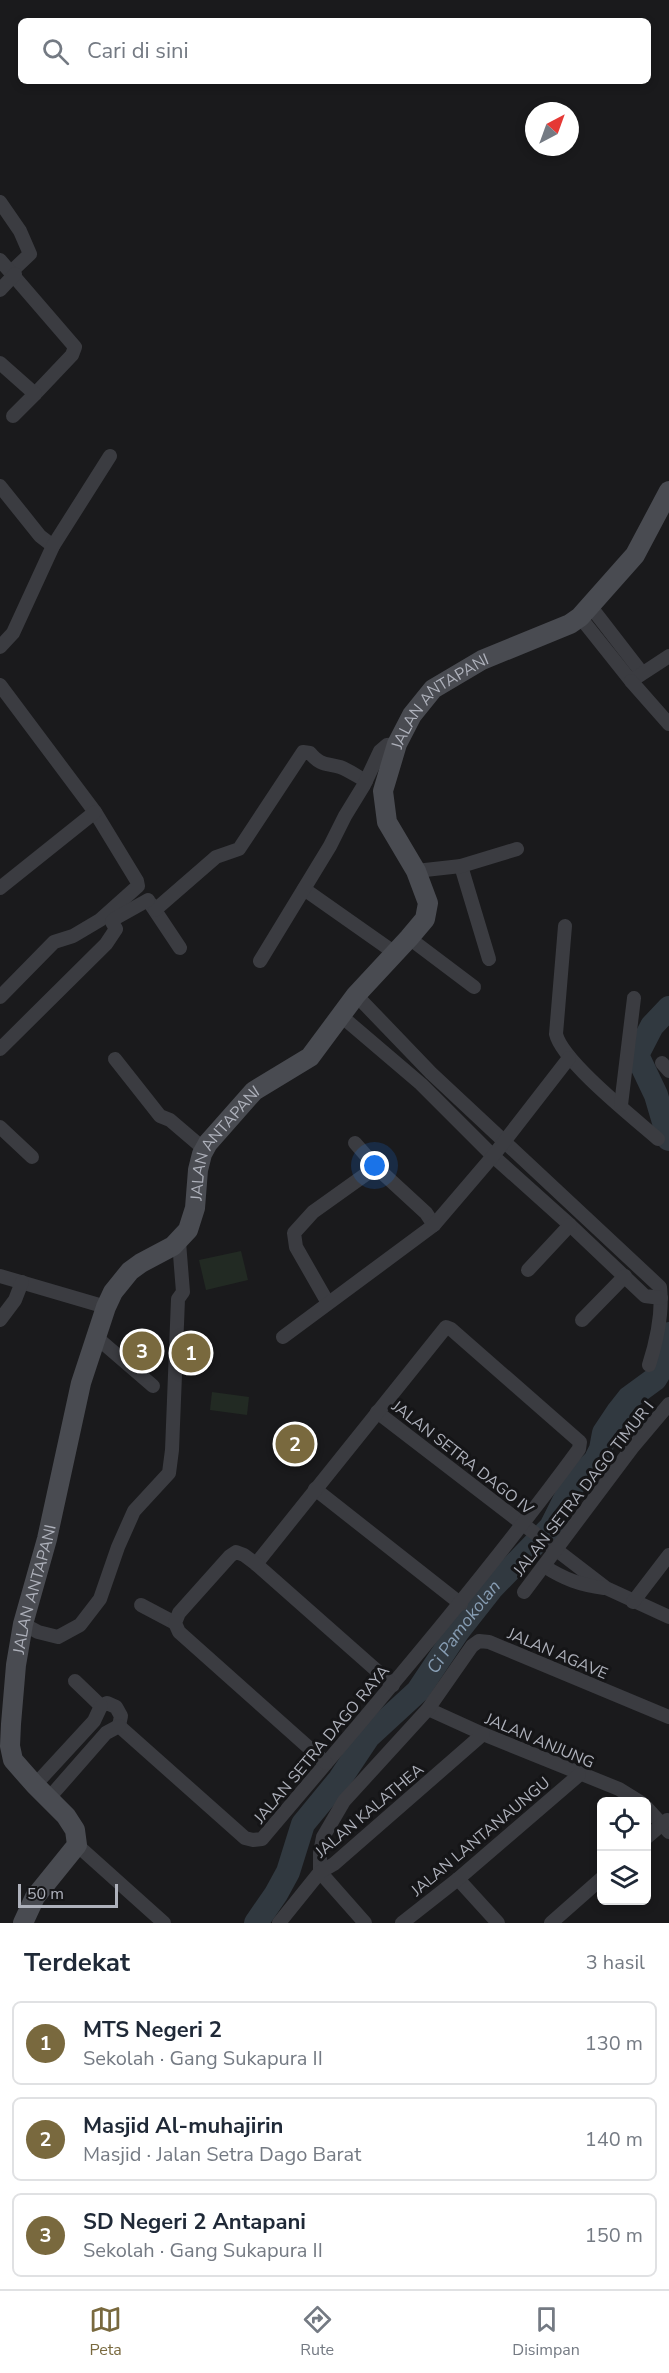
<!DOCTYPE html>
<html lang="id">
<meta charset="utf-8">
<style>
:root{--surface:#fff;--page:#f6f6f7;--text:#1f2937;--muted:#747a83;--line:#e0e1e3;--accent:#79693e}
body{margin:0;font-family:"Nunito Sans",sans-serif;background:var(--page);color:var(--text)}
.controls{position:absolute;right:18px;bottom:18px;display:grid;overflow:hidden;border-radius:9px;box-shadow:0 3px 9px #0003}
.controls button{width:54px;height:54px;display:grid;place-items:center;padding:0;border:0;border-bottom:2px solid var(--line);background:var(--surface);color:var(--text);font:30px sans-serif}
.compass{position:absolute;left:525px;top:102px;width:54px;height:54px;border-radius:50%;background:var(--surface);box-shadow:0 3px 9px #0003;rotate:41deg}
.scale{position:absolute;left:18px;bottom:15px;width:100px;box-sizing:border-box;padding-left:6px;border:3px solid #aeb1bb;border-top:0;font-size:16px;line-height:21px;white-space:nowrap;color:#aeb1bb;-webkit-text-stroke:4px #151517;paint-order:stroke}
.you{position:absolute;left:375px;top:1166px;width:21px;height:21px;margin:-15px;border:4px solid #fff;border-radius:50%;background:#1a73e8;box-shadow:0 0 0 9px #1a73e833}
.badge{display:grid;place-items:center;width:39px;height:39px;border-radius:50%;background:var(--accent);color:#fff;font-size:20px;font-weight:700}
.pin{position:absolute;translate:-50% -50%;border:3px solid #fff;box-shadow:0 2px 6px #0006}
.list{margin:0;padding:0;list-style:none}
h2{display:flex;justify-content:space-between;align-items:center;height:78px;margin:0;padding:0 24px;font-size:26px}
h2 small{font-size:20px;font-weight:400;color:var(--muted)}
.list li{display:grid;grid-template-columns:39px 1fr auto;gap:18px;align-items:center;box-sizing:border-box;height:84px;margin:0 12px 12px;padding:0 12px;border:2px solid var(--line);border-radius:9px}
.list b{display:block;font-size:22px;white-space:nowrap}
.list p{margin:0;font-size:20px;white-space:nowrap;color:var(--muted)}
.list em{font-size:20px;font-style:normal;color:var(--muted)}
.icon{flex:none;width:33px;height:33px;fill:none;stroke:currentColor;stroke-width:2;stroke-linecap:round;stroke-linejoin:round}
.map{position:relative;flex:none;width:669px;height:1923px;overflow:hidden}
.search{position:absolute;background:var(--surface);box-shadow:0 3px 9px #0003;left:18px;right:18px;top:18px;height:66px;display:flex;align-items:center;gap:15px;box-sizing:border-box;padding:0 21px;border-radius:9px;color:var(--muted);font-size:22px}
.sheet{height:366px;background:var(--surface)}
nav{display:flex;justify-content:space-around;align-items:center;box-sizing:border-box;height:84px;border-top:2px solid var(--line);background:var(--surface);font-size:16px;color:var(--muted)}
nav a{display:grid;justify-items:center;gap:3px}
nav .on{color:var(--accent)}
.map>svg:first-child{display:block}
.green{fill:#222a23}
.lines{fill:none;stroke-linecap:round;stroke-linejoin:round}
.river{stroke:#313940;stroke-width:24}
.street{stroke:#3b3c41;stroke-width:14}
.secondary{stroke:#494b51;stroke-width:20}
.labels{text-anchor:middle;stroke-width:6;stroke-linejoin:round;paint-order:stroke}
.street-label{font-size:16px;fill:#aeb1bb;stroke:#151517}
.water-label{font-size:18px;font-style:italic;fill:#879db3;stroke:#151517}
</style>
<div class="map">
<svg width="669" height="1923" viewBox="0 0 669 1923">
<rect width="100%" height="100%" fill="#1a1a1c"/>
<g class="green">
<path d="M241,1251L248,1280L206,1290L199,1260Z"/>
<path d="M212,1392L249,1397L247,1415L210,1410Z"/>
</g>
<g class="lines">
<g class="river">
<path d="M669,1008L652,1026L637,1055L656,1095L669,1139"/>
<path id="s1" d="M256,1923L276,1894L288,1872L303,1824L340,1779L368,1737L418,1691L458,1631L491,1589L551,1527L569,1491L583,1472L595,1461L601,1449L604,1433L618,1412L629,1398L655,1379L662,1368L669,1334"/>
</g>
<g class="street">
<path d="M0,202L20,231L30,254L12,271"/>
<path d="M0,260L75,347L72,355L35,394"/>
<path d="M0,290L15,274"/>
<path d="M0,363L35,394L13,416"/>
<path d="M0,486L40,536L53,546"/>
<path d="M591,607L642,673"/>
<path d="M580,617L631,681L669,656"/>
<path d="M0,647L13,633L53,546L110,456"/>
<path d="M631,681L669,724"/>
<path d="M0,685L95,812L137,881L138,886L100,920L73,936L54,942L0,997"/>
<path d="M461,866L489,959"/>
<path d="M416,871L461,866L517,849"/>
<path d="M0,888L95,812"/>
<path d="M304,889L395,953"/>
<path d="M150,903L180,948"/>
<path d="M155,910L216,857L239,849L303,752L310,753C321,766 326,763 340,767C349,770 358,777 366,781"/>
<path d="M565,926L556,1034C562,1061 634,1118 658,1139"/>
<path d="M409,938L474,987"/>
<path d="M260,961L330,846L345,816L364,785L380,751L387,745L397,744"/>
<path d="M356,995L431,1073L660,1287C663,1314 657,1340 649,1365"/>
<path d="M340,1015L421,1084L493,1156L570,1225L645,1296L661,1298"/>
<path d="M0,1049L106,944L116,929L112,922L114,919L148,900"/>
<path d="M115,1059L160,1116L170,1120L204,1149"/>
<path d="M662,1063L669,1071"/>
<path d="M621,1105L634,998"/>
<path d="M0,1127L32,1157"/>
<path d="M355,1143L376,1167L426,1213L434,1225"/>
<path d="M528,1270L570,1225"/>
<path d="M0,1276L106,1307"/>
<path d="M328,1303L296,1247L294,1233L313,1212L376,1167"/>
<path d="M0,1320L15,1300L22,1282"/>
<path d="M582,1320L625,1276"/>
<path d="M95,1336L153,1386"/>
<path d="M283,1337L434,1225L493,1156L569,1058"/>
<path d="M377,1412L606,1588L669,1617"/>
<path d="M315,1489L461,1604"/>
<path d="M544,1566C564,1579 580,1585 604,1588"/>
<path d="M524,1592L632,1448L669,1404"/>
<path d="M633,1602L669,1555"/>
<path d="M141,1605L175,1623"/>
<path d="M23,1624L38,1632L58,1637L80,1625L100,1599L118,1547L134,1511L169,1473L172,1450L178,1299L183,1292L179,1242"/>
<path d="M75,1681L101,1706L107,1703L116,1707L121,1716L119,1726"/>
<path d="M428,1709L483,1734L619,1789L640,1802"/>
<path d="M119,1726L245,1838L253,1840L262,1839C370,1711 480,1584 579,1449L580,1442L451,1329L446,1327L256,1564"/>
<path d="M326,1763L179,1632L175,1623L179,1613L230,1556L236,1552L244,1555L256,1564L393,1685"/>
<path d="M35,1785L94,1721L101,1706"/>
<path d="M49,1798L106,1733L119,1726"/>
<path d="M646,1807L669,1832"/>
<path d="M646,1838L667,1820"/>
<path d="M77,1845L164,1923"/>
<path d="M320,1872V1853L323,1837L344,1801L428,1709L472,1646L479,1641L489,1642L669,1717"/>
<path d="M320,1872L365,1923"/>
<path d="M458,1879L498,1923"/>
<path d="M279,1923L320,1872L334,1864L483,1734"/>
<path d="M402,1923L458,1879L579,1775"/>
<path d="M551,1923L602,1878"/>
</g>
<path class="secondary" id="s2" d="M23,1923L35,1897L77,1845L75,1830L66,1816L35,1785L13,1760L10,1746L11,1724L16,1665L23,1624L47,1539L81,1383L106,1307L113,1292L130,1271L141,1263L173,1246L188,1230L195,1208L198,1170L202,1154L208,1143L254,1091L310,1057L356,995L409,938L425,919L428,903L416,871L387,822L383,791L397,744L412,715L433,689L482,660L570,624L580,617L635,555L669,491"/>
</g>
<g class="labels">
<g class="street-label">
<text dy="6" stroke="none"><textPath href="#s2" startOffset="1440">JALAN ANTAPANI</textPath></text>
<text dy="6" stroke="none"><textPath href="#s2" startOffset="882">JALAN ANTAPANI</textPath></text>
<text transform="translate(463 1457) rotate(38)" y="6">JALAN SETRA DAGO IV</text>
<text transform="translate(583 1488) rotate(-52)" y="6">JALAN SETRA DAGO TIMUR I</text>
<text dy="6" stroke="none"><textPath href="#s2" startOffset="378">JALAN ANTAPANI</textPath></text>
<text transform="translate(558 1653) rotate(23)" y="6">JALAN AGAVE</text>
<text transform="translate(540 1740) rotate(23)" y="6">JALAN ANJUNG</text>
<text transform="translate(321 1744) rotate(-50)" y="6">JALAN SETRA DAGO RAYA</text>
<text transform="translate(369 1810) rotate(-40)" y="6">JALAN KALATHEA</text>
<text transform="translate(480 1836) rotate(-40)" y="6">JALAN LANTANAUNGU</text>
</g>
<g class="water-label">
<text dy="6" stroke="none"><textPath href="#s1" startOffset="366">Ci Pamokolan</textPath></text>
</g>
</g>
</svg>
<div class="controls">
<button><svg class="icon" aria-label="locate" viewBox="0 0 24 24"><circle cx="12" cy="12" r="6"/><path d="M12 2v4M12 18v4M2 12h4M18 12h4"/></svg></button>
<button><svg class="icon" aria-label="layers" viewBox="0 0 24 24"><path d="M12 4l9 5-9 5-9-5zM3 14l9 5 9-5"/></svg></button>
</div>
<svg class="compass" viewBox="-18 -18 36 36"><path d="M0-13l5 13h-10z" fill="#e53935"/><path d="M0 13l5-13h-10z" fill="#747a83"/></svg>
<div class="scale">50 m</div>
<div class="you"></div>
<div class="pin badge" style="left:191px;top:1353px">1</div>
<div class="pin badge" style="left:295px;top:1444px">2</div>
<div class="pin badge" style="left:142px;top:1351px">3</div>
<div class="search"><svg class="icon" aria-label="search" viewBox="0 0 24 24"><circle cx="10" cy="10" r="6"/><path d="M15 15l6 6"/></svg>Cari di sini</div>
</div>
<section class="sheet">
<h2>Terdekat<small>3 hasil</small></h2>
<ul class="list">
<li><span class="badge">1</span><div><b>MTS Negeri 2</b><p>Sekolah · Gang Sukapura II</p></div><em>130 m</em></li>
<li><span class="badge">2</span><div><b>Masjid Al-muhajirin</b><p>Masjid · Jalan Setra Dago Barat</p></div><em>140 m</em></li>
<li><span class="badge">3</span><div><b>SD Negeri 2 Antapani</b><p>Sekolah · Gang Sukapura II</p></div><em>150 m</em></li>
</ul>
</section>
<nav>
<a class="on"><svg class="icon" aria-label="map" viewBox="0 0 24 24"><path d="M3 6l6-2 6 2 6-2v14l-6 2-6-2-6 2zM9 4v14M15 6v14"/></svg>Peta</a>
<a><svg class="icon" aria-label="directions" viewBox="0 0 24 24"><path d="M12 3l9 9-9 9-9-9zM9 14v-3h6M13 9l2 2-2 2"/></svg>Rute</a>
<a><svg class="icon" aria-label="saved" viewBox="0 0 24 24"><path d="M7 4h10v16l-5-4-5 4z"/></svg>Disimpan</a>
</nav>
